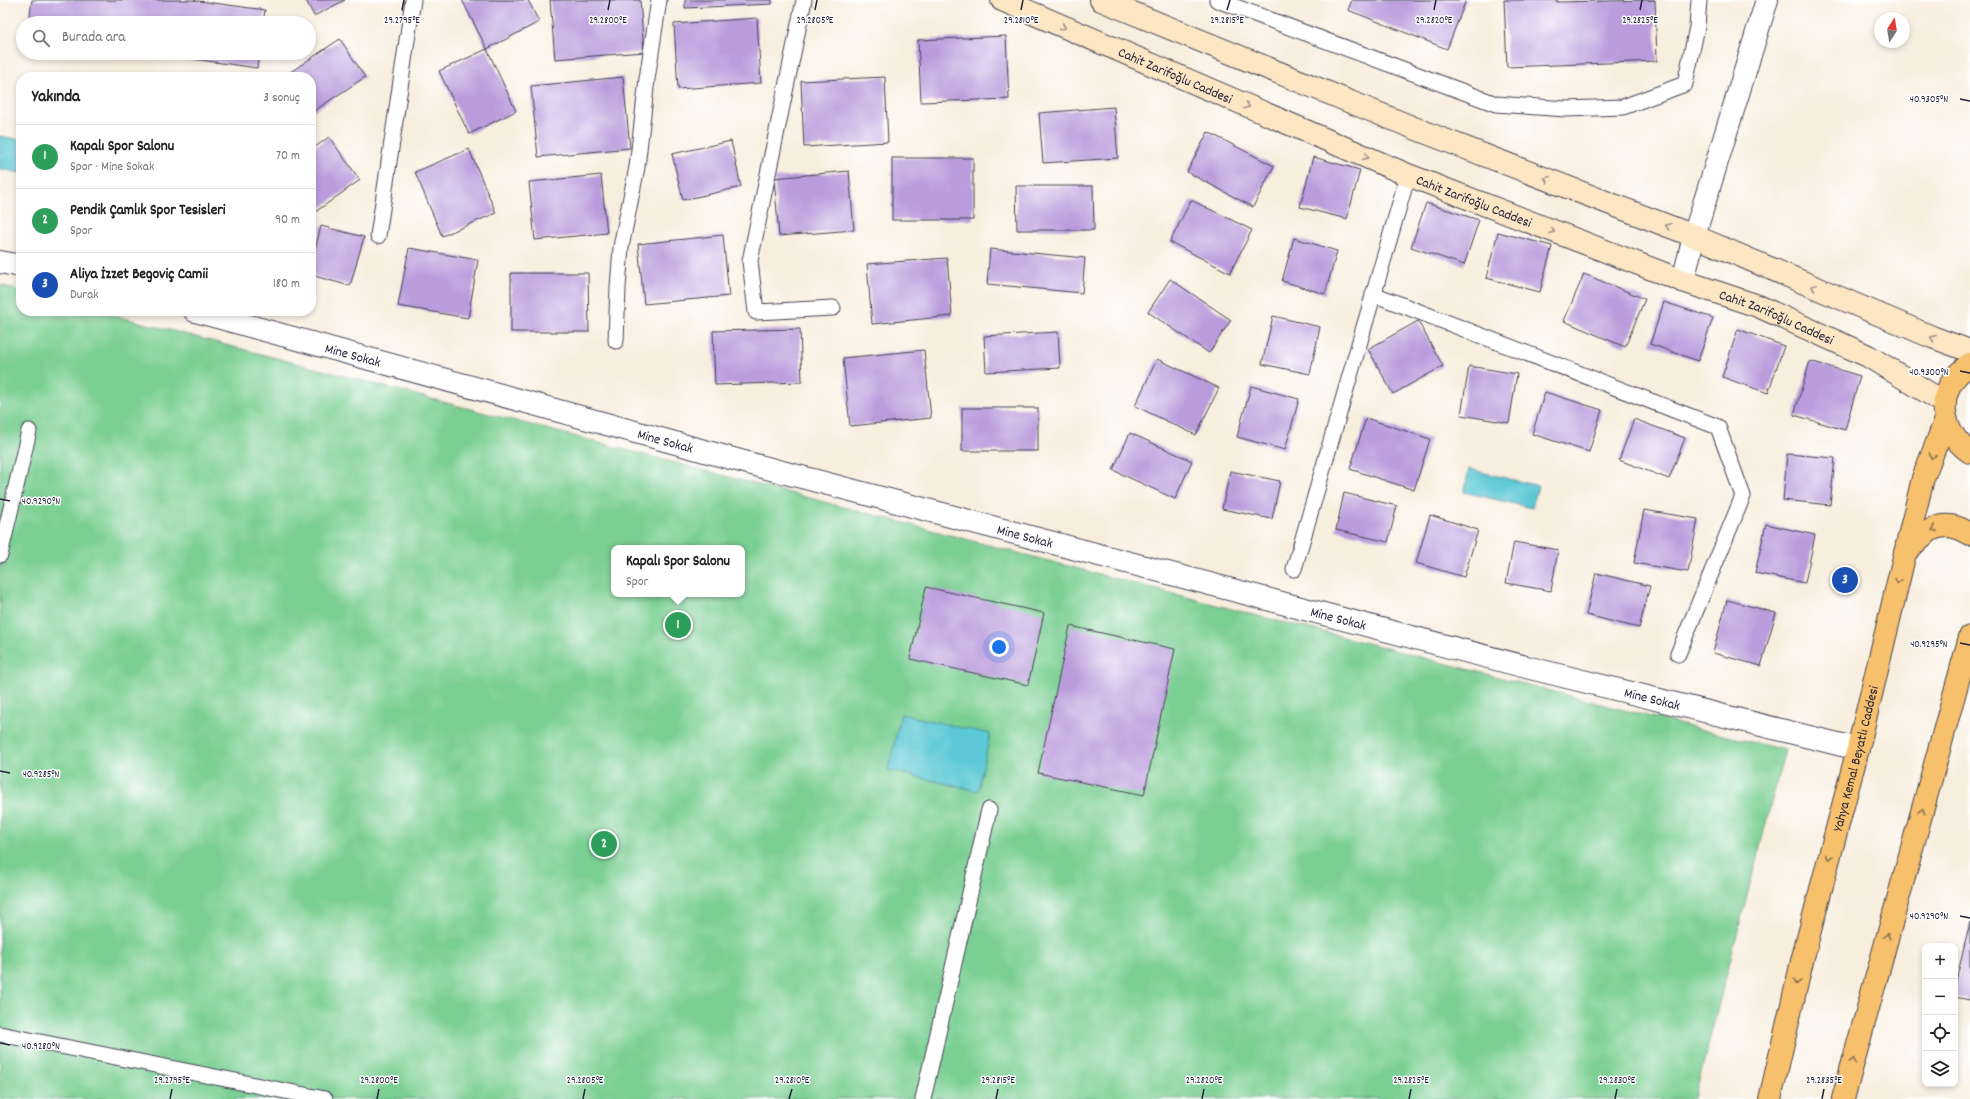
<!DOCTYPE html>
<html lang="tr">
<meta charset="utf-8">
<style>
:root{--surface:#fff;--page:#f6f6f6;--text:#222;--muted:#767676;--line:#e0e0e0;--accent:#d93025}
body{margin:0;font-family:Dekko,sans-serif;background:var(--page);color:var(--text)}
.controls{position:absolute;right:12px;bottom:12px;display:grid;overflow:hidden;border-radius:8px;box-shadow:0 2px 6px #0003}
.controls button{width:36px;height:36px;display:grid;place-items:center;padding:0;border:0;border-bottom:1px solid var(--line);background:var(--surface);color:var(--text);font:20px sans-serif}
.compass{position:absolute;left:1874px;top:12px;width:36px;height:36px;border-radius:50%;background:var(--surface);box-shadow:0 2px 6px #0003;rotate:12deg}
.you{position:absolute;left:999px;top:647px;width:14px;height:14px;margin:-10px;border:3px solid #fff;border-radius:50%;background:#1a73e8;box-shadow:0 0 0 6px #1a73e833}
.badge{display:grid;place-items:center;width:26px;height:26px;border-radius:50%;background:var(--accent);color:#fff;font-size:13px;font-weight:700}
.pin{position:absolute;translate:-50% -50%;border:2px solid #fff;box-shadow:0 1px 4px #0006}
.popup{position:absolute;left:611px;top:545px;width:134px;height:52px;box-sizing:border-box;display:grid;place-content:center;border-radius:8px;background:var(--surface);filter:drop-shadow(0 1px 3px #0005);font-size:13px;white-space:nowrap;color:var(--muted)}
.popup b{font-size:15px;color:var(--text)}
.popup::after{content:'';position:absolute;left:50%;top:100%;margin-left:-8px;border:8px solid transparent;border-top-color:var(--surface)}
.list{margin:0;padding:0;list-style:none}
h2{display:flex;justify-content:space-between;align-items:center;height:52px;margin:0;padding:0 16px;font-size:17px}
h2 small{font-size:13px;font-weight:400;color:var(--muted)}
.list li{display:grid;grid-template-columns:26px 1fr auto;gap:12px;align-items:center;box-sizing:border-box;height:64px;padding:0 16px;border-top:1px solid var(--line)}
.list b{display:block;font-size:15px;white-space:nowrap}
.list p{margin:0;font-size:13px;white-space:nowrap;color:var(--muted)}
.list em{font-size:13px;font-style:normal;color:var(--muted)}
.icon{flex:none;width:22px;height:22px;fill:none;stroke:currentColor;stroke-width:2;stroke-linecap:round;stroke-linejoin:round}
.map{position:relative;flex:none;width:1970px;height:1099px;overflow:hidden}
.search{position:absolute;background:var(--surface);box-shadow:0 2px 6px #0003;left:16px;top:16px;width:300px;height:44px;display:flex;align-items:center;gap:10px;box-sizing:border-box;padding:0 14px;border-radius:22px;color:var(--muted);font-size:15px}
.panel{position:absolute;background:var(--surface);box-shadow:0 2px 6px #0003;left:16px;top:72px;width:300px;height:244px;border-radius:16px}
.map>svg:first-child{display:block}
.green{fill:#7acf93;stroke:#4e7867;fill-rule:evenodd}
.water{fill:#5dc9d6;stroke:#407688}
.building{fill:#ba9bdc}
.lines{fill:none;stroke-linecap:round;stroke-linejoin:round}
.lane-casing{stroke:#424153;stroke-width:17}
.street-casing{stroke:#424153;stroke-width:24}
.secondary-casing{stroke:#424153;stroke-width:24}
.primary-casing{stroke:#424153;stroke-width:24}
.lane{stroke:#fff;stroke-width:15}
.street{stroke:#fff;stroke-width:22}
.secondary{stroke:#fce6c4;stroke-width:22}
.primary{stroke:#f7c06c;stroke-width:22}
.oneway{stroke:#9a8e86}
.oneway2{stroke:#8c7154}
.ticks{fill:none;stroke:#22223b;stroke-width:1.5}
.labels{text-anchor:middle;stroke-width:3;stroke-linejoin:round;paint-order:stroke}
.street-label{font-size:14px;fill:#22223b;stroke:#fff}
.ticks-label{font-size:10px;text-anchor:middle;fill:#22223b;stroke:#fff;stroke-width:3;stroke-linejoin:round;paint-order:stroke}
</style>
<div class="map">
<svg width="1970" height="1099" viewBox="0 0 1970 1099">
<rect width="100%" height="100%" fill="#fff"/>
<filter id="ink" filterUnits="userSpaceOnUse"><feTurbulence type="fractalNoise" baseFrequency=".025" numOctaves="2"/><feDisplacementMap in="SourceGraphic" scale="8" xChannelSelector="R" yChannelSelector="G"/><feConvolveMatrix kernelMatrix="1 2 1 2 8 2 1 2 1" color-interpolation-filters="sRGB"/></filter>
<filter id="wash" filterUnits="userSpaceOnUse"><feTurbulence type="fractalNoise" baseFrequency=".012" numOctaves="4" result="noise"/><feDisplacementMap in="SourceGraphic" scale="16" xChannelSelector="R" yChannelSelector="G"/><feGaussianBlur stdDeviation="0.9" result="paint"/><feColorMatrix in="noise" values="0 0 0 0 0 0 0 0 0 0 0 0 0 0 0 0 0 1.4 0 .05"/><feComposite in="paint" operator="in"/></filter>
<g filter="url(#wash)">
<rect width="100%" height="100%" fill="#f8eede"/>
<path class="green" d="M0,285L21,291V311H97L1262,617C1437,659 1610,709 1785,750L1694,1099H0ZM614,548H742V594H614Z"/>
<g class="water">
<path d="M0,136L21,140V173L0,169Z"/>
<path d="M1469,469L1538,486L1532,508L1464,492Z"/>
<path d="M901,714L990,734L978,791L888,770Z"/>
</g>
<g id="blocks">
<g class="building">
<path d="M32,0H191L265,10L263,23H29Z"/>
<path d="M306,0H345L314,16Z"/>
<path d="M462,0H528L539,22L487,49Z"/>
<path d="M550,0H640L644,52L555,59Z"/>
<path d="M685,0H772V4L685,8Z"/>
<path d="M1352,0H1466L1447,49L1348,10Z"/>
<path d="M1504,0H1557V2L1655,0L1657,61L1507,67Z"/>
<path d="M757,18L761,83L678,89L674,24Z"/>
<path d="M1006,36L1009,99L921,102L918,40Z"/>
<path d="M340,39L365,77L311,113V77H283Z"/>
<path d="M487,49L516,111L469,134L439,71Z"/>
<path d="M150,53H259L257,68Z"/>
<path d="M623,77L630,148L538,157L531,86Z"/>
<path d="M885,77L888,142L804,147L801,81Z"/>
<path d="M1114,107L1118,158L1043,163L1039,113Z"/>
<path d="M1208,132L1274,166L1253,207L1187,172Z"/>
<path d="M329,137L360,180L311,215V150Z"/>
<path d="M731,141L741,187L683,200L672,154Z"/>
<path d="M469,149L496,213L442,236L415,172Z"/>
<path d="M1313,157L1360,170L1347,219L1300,207Z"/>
<rect x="892" y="158" width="81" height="62"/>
<path d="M849,171L854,230L779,236L774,178Z"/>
<path d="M601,175L607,233L535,240L529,182Z"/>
<path d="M1016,186H1093L1094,230H1017Z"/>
<path d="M1191,200L1252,230L1230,273L1170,242Z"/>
<path d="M1426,203L1479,220L1464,265L1411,247Z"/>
<path d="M321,226L364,237L350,286L311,275V265Z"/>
<path d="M1498,232L1552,246L1540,292L1486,278Z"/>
<path d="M723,235L729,296L644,304L638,244Z"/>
<path d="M1294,238L1337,251L1325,294L1282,281Z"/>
<path d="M409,248L478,260L468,318L398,306Z"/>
<path d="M990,249L1085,258L1082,293L987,284Z"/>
<path d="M947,258L952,316L872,324L867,264Z"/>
<path d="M511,273H588L589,332H511Z"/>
<path d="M1584,274L1645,299L1625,347L1564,321Z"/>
<path d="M1170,279L1231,320L1209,353L1148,312Z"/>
<path d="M1664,302L1713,318L1698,361L1650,344Z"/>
<path d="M1273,316L1320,327L1310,374L1262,364Z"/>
<path d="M1418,321L1443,366L1393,394L1368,349Z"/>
<path d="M800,329L802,382L715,385L713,331Z"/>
<path d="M1738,329L1784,346L1768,393L1722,377Z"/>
<path d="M1058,332L1060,368L986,372L984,336Z"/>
<path d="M924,350L931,418L850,426L843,358Z"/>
<path d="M1157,359L1219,388L1196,435L1135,406Z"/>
<path d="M1810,361L1860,376L1845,430L1794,415Z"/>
<path d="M1469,366L1517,374L1509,423L1461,415Z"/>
<path d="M1251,386L1299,399L1285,450L1237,437Z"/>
<path d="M1545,392L1602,410L1589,452L1532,434Z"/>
<rect x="962" y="408" width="76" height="43"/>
<path d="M1366,418L1430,439L1414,490L1350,469Z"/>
<path d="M1634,419L1685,438L1669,479L1619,460Z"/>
<path d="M1130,433L1192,461L1175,499L1113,470Z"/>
<path d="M1787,454L1835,458L1830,505L1783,500Z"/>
<path d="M1230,471L1280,481L1272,519L1222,509Z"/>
<path d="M1344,493L1397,506L1388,542L1336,530Z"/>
<path d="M1644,510L1698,519L1688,572L1634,563Z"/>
<path d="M1430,515L1478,530L1464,577L1416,563Z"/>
<path d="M1766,524L1815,535L1805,583L1755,573Z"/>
<path d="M1514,542L1558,550L1551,591L1506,583Z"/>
<path d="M1596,573L1650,586L1639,628L1586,615Z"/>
<path d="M926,587L1044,613L1028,685L910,659Z"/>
<path d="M1727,600L1776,613L1761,666L1713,653Z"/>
<path d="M1070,626L1175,649L1144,795L1038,773Z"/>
<path d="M1970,922V1000L1955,997V986Z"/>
</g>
</g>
</g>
<g filter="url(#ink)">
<use href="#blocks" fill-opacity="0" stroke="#424153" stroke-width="1"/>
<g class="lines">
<defs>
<g id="lane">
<path d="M804,0L750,261L756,312L833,308"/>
<path d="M1217,0L1496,104L1566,109L1623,107L1685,84L1697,27L1699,0"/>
<path d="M378,236L413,0"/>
<path d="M1373,294L1718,427L1743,496L1678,654"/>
<path d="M616,341L618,288L621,247L637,167L647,79L659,0"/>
<path d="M0,555L29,431"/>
<path d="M1294,569L1408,175"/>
<path d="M0,1034L325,1099"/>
<path d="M923,1099L989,810"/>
</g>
<g id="street">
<path d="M0,262L21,266"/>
<path d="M1683,281L1694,236L1767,0"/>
<path id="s1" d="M195,311L748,463L1530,668L1858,749"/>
</g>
<g id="secondary">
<path id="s2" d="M1002,0L1408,175L1683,281L1758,306L1868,356L1945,403"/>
<path d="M1101,0L1419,130L1694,236L1932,337L1970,351"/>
</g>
<g id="primary">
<path d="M1970,364C1962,370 1953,377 1949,387C1938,410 1949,438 1970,452"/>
<path d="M1905,553C1925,532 1941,515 1970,534"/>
<path id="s3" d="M1770,1099L1803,957L1858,749L1923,478L1946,419"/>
<path d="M1843,1099L1970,637"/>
</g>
</defs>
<use href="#lane" class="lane-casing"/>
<use href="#street" class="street-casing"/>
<use href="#secondary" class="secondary-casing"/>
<use href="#primary" class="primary-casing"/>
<use href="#lane" class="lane"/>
<use href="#street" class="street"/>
<use href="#secondary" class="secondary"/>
<use href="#primary" class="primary"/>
</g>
<defs><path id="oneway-chevron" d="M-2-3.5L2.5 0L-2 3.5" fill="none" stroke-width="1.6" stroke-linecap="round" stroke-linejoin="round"/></defs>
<g class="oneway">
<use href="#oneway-chevron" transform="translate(1063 27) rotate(23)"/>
<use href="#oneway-chevron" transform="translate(1247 106) rotate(23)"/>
<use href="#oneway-chevron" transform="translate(1366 157) rotate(23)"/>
<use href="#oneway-chevron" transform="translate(1547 179) rotate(-159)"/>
<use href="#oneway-chevron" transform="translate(1668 226) rotate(-159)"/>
<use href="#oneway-chevron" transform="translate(1552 231) rotate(21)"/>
<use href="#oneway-chevron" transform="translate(1814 287) rotate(-157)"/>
<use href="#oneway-chevron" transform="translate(1933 338) rotate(-159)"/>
</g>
<g class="oneway2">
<use href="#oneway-chevron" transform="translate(1932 456) rotate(111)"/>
<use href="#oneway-chevron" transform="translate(1934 529) rotate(156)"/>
<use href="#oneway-chevron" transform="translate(1898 581) rotate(103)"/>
<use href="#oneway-chevron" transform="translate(1922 811) rotate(-74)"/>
<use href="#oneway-chevron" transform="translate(1829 857) rotate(105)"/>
<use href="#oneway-chevron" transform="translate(1887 936) rotate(-75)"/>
<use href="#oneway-chevron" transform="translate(1797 982) rotate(103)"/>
<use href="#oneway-chevron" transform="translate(1853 1061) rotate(-75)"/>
</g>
</g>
<path class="ticks" d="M402,10L404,0M608,10L610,0M815,10L817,0M1021,10L1023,0M1227,10L1230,0M1434,10L1436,0M1640,10L1642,0M1960,99L1970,101M1960,371L1970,373M0,499L10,501M1960,643L1970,645M0,771L10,773M1960,916L1970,918M0,1043L10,1045M170,1099L172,1089M377,1099L379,1089M583,1099L585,1089M789,1099L792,1089M996,1099L998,1089M1202,1099L1204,1089M1409,1099L1411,1089M1615,1099L1617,1089M1822,1099L1824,1089"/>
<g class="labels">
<g class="street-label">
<text dy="5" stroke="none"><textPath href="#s2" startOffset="189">Cahit Zarifoğlu Caddesi</textPath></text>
<text dy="5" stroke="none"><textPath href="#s2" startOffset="513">Cahit Zarifoğlu Caddesi</textPath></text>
<text dy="5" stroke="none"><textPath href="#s2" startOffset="837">Cahit Zarifoğlu Caddesi</textPath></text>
<text dy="5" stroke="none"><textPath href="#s1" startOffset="164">Mine Sokak</textPath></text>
<text dy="5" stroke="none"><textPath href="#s1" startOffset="488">Mine Sokak</textPath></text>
<text dy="5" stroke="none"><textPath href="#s1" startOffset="860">Mine Sokak</textPath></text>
<text dy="5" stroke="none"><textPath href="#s1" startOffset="1184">Mine Sokak</textPath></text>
<text dy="5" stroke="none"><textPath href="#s1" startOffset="1508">Mine Sokak</textPath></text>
<text dy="5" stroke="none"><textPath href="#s3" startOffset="351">Yahya Kemal Beyatlı Caddesi</textPath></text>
</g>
</g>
<g class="ticks-label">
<text x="402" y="23">29.2795°E</text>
<text x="608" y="23">29.2800°E</text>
<text x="815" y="23">29.2805°E</text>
<text x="1021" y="23">29.2810°E</text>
<text x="1227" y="23">29.2815°E</text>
<text x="1434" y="23">29.2820°E</text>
<text x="1640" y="23">29.2825°E</text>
<text x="1929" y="102">40.9305°N</text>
<text x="1929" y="375">40.9300°N</text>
<text x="41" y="504">40.9290°N</text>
<text x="1929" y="647">40.9295°N</text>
<text x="41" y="777">40.9285°N</text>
<text x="1929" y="919">40.9290°N</text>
<text x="41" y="1049">40.9280°N</text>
<text x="172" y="1083">29.2795°E</text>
<text x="379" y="1083">29.2800°E</text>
<text x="585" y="1083">29.2805°E</text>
<text x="792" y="1083">29.2810°E</text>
<text x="998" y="1083">29.2815°E</text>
<text x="1204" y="1083">29.2820°E</text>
<text x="1411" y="1083">29.2825°E</text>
<text x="1617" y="1083">29.2830°E</text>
<text x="1824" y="1083">29.2835°E</text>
</g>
</svg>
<div class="controls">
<button>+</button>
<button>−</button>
<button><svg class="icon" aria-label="locate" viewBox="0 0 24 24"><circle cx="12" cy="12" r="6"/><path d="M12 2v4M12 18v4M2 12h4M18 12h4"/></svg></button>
<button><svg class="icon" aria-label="layers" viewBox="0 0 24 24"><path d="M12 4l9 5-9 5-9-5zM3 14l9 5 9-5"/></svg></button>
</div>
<svg class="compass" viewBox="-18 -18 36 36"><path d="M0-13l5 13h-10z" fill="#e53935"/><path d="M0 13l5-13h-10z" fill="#767676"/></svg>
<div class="you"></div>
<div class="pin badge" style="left:678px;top:625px;background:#2e9e5b">1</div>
<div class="popup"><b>Kapalı Spor Salonu</b>Spor</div>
<div class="pin badge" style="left:604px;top:844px;background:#2e9e5b">2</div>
<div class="pin badge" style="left:1845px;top:580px;background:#1a4fb4">3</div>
<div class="search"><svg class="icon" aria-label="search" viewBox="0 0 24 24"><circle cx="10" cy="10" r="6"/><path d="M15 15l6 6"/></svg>Burada ara</div>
<section class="panel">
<h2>Yakında<small>3 sonuç</small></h2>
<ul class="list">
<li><span class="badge" style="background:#2e9e5b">1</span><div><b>Kapalı Spor Salonu</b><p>Spor · Mine Sokak</p></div><em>70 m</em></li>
<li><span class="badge" style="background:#2e9e5b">2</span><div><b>Pendik Çamlık Spor Tesisleri</b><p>Spor</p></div><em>90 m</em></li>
<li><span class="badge" style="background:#1a4fb4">3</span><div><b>Aliya İzzet Begoviç Camii</b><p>Durak</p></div><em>180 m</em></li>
</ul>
</section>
</div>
